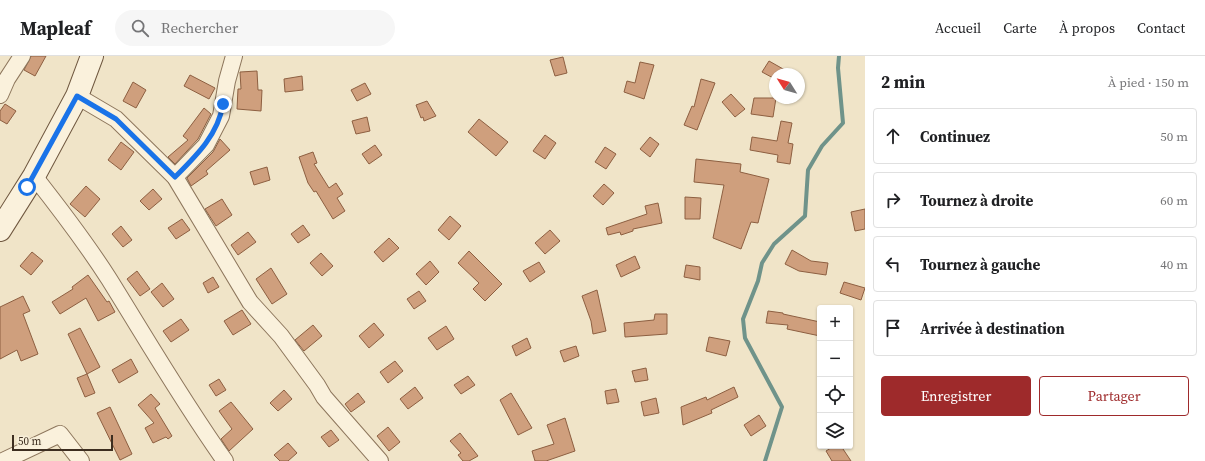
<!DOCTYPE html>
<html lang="fr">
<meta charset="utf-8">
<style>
:root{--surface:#fff;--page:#f6f6f6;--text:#202124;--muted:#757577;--line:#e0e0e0;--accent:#9e2a2b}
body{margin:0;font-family:"Source Serif 4",serif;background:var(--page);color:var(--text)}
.controls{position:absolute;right:12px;bottom:12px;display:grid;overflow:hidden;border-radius:4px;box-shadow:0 1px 3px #0004}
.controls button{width:36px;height:36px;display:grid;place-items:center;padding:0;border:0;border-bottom:1px solid var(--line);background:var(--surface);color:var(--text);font:20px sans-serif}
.compass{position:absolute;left:769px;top:12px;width:36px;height:36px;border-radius:50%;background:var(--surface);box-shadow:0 1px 3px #0004;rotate:307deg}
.scale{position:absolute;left:12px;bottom:10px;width:101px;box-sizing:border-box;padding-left:4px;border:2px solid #3d2e20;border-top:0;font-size:11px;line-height:14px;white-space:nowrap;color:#3d2e20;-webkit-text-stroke:3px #f7eed8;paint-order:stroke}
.stop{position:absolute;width:12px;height:12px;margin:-9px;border:3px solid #1a73e8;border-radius:50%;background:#fff}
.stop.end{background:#1a73e8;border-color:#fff;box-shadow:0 1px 4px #0008}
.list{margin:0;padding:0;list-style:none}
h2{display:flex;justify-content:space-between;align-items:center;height:52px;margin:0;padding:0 16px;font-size:17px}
h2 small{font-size:13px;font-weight:400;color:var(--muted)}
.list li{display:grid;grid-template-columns:26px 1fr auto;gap:12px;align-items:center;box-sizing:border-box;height:56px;margin:0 8px 8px;padding:0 8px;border:1px solid var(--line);border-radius:4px}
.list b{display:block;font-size:15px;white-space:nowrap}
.list em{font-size:13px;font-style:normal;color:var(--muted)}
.actions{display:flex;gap:8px;padding:12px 16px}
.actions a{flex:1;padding:9px 0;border:1px solid var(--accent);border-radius:4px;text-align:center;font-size:14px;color:var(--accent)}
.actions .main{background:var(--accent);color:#fff}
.icon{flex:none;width:22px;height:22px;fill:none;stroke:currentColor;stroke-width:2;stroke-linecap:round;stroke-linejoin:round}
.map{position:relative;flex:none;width:865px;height:405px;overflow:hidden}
header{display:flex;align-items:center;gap:24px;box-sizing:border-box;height:56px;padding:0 20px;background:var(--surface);border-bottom:1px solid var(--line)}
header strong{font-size:19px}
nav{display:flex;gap:22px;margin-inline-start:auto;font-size:14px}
.search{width:280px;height:36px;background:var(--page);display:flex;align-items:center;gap:10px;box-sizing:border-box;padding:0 14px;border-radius:22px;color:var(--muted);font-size:15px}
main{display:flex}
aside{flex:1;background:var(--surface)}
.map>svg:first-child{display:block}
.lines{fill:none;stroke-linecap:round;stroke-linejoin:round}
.stream{stroke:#6f938a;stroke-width:4}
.building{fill:#cf9f7d;stroke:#8d5f41}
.street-casing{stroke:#8d765c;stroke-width:18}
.secondary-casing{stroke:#6f573f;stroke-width:24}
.street{stroke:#faf1dc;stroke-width:16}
.secondary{stroke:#faf1dc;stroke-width:22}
.route{stroke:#1a73e8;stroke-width:5}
</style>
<header>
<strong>Mapleaf</strong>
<div class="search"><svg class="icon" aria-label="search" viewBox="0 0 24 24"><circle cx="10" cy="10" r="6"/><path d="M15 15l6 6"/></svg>Rechercher</div>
<nav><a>Accueil</a><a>Carte</a><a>À propos</a><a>Contact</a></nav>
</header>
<main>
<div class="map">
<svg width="865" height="405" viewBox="0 0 865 405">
<rect width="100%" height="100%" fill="#f0e4c8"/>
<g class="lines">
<path class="stream" d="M765,405L782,351L745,282L743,263L758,225L762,207L774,188L805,160L808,114L822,90L843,67L838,12L839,0"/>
</g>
<g class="building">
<path d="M31,0H46L35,20L24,14Z"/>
<path d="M563,1L567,17L555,20L550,4Z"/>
<path d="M769,5L792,18H775V23L762,16Z"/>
<path d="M640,6L654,9L644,43L624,36L627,25L635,27Z"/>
<path d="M257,15L258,34H262L261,55L237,53L238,33H241L240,16Z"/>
<path d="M190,19L215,32L209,43L184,30Z"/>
<path d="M302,20L303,34L285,36L284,23Z"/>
<path d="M701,23L715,27L697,74L684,69L692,50L694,51Z"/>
<path d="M133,26L146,34L136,52L123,45Z"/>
<path d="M365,27L371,38L357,45L351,34Z"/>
<path d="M731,38L745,53L735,61L722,46Z"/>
<path d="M754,42H776L773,61L751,58Z"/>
<path d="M427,45L436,60L424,65L423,61L421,62L416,49Z"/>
<path d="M5,48L16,55L7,68L0,64V55Z"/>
<path d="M204,52L211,58L198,83L175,108L168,101L188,84L183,80Z"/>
<path d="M367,61L370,75L356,78L352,65Z"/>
<path d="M479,63L508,86L496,100L468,76Z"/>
<path d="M781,65L792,67L788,87L793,88L790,108L777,106L778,99L750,94L752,81L777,85Z"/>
<path d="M545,79L556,87L545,103L533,95Z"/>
<path d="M650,81L659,88L650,101L640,93Z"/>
<path d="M220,83L230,94L206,115L208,118L191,130L187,122L213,96Z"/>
<path d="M121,86L134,96L121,114L108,104Z"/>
<path d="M375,89L382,99L369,108L362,98Z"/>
<path d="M605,91L616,98L606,113L595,106Z"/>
<path d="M313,96L317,107L314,108L329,132L336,127L343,138L337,142L345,155L333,163L316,135L314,136L308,127L299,101Z"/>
<path d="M696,103L741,108L740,116L769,123L758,167L751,166L741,193L713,182L724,129L694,126Z"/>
<path d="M267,111L270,124L254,129L250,116Z"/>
<path d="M604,128L614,137L603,149L593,140Z"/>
<path d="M86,130L100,143L85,161L70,148Z"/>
<path d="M153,133L162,143L149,154L140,145Z"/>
<path d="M685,141L701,142L700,163H685Z"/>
<path d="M222,143L232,159L216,170L205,153Z"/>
<path d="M658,147L662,167L633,173V175L621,179L620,176L608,179L606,172L647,158L645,150Z"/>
<path d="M865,153V173L855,175L851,156Z"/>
<path d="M450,160L461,170L449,184L438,174Z"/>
<path d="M182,163L190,174L176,183L168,172Z"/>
<path d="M303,169L310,179L298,187L291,178Z"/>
<path d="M121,170L132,184L123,191L112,178Z"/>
<path d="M550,174L560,185L545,198L535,187Z"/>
<path d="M248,176L256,186L238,199L231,189Z"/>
<path d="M389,182L399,192L383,206L374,196Z"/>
<path d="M792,194L811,205L828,207L826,219L799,215L785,208Z"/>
<path d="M469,195L502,228L485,245L473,233L479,227L458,207Z"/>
<path d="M32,196L43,205L31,219L20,210Z"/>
<path d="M321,197L333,210L322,220L310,207Z"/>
<path d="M635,200L640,212L621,221L616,209Z"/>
<path d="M430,205L439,216L426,229L416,218Z"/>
<path d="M539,206L545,216L530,226L523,215Z"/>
<path d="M686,209L700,211V224L684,221Z"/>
<path d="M271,212L287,238L272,248L256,223Z"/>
<path d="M137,215L150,233L140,240L127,223Z"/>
<path d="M88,219L107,246L109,245L115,256L98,265L86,242L60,258L52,246L73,233L72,231Z"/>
<path d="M213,221L219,231L208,237L203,227Z"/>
<path d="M844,226L865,232L861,244L840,237Z"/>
<path d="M162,227L174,243L163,251L151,236Z"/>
<path d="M597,234L606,275L593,278L591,265L582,240Z"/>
<path d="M419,235L426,245L414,253L407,243Z"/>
<path d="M23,240L30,255L23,258L38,298L21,305L17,294L0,303V251Z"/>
<path d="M242,254L251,268L233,279L224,265Z"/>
<path d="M768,255L783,257V258L820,266V280L787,273L788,269L766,267Z"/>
<path d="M655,258H667V278L625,281L624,267L654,264Z"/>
<path d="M181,263L189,274L171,286L163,275Z"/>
<path d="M374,267L384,279L369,292L359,280Z"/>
<path d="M313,269L322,280L304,295L295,284Z"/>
<path d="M446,270L454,283L437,294L428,282Z"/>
<path d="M80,272L100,311L87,318L68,278Z"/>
<path d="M709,281L730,285L726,300L706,295Z"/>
<path d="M527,282L531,292L516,300L512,290Z"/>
<path d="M576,290L579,300L564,306L560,295Z"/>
<path d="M131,303L138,316L119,327L112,314Z"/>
<path d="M395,305L403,315L388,327L380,316Z"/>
<path d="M646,312L648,324L635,326L632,315Z"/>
<path d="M87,318L95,337L85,341L77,322Z"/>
<path d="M468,320L475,329L461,338L454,329Z"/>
<path d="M219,323L226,334L216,340L209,329Z"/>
<path d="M415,331L423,342L408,353L400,343Z"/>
<path d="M734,331L738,341L711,354L712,357L683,369L681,351L706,341L707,344Z"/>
<path d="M616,333L619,346L607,348L605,335Z"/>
<path d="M284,334L292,343L278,355L270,347Z"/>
<path d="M358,337L365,346L351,356L345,348Z"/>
<path d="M511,337L532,372L518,379L500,344Z"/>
<path d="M151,338L160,348L155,352L172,380L168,383L166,381L153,387L145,372L154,367L138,349Z"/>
<path d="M656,342L659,357L644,360L641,346Z"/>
<path d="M231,346L253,373L229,395L221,383L232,373L219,355Z"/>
<path d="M110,351L132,398L120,404L97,357Z"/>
<path d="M759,359L766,370L751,380L744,369Z"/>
<path d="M565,362L575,395L546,405H535L532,395L554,388L547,369Z"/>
<path d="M388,371L400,386L389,395L377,380Z"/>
<path d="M331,374L339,384L329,391L321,381Z"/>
<path d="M460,377L478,400L469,405H463L458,399L461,397L450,385Z"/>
<path d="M288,387L297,397L288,405H280L274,399Z"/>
<path d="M834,390H841L851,405H832L826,395Z"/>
</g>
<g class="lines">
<defs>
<g id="street">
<path d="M0,39L7,23L22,0"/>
<path d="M77,40L116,63L175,121L250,246L281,280L317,329L324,341L380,405"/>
<path d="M34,120C60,153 86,187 109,223C147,284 183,346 225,405"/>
<path d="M175,121L206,89L221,60L227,25L234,0"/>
<path d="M3,405L60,378L81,405"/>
</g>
<path id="secondary" d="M0,174L34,120L77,40L92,0"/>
</defs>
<use href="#street" class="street-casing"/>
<use href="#secondary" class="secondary-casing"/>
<use href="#street" class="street"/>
<use href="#secondary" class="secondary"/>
</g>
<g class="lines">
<path class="route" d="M27,131L77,40L116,63L175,121C196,100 218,79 223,48"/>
</g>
</svg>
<div class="controls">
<button>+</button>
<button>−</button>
<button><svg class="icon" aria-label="locate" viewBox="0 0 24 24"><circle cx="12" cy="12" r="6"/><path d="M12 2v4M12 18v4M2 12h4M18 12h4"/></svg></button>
<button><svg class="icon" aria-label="layers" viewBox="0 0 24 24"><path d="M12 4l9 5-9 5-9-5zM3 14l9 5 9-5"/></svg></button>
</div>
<svg class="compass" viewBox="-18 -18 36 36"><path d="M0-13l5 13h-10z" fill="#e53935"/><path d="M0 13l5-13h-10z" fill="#757577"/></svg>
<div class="scale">50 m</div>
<div class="stop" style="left:27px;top:131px"></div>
<div class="stop end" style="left:223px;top:48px"></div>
</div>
<aside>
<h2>2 min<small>À pied · 150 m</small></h2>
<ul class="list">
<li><svg class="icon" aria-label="ahead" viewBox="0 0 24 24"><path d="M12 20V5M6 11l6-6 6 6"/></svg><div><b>Continuez</b></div><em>50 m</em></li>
<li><svg class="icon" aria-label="right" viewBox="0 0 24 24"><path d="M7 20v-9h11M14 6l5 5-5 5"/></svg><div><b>Tournez à droite</b></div><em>60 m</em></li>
<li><svg class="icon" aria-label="left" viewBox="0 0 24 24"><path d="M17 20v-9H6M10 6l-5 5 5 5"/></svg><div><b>Tournez à gauche</b></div><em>40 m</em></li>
<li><svg class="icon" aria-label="arrive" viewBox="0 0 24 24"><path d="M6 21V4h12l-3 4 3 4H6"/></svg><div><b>Arrivée à destination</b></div></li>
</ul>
<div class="actions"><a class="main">Enregistrer</a><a>Partager</a></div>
</aside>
</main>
